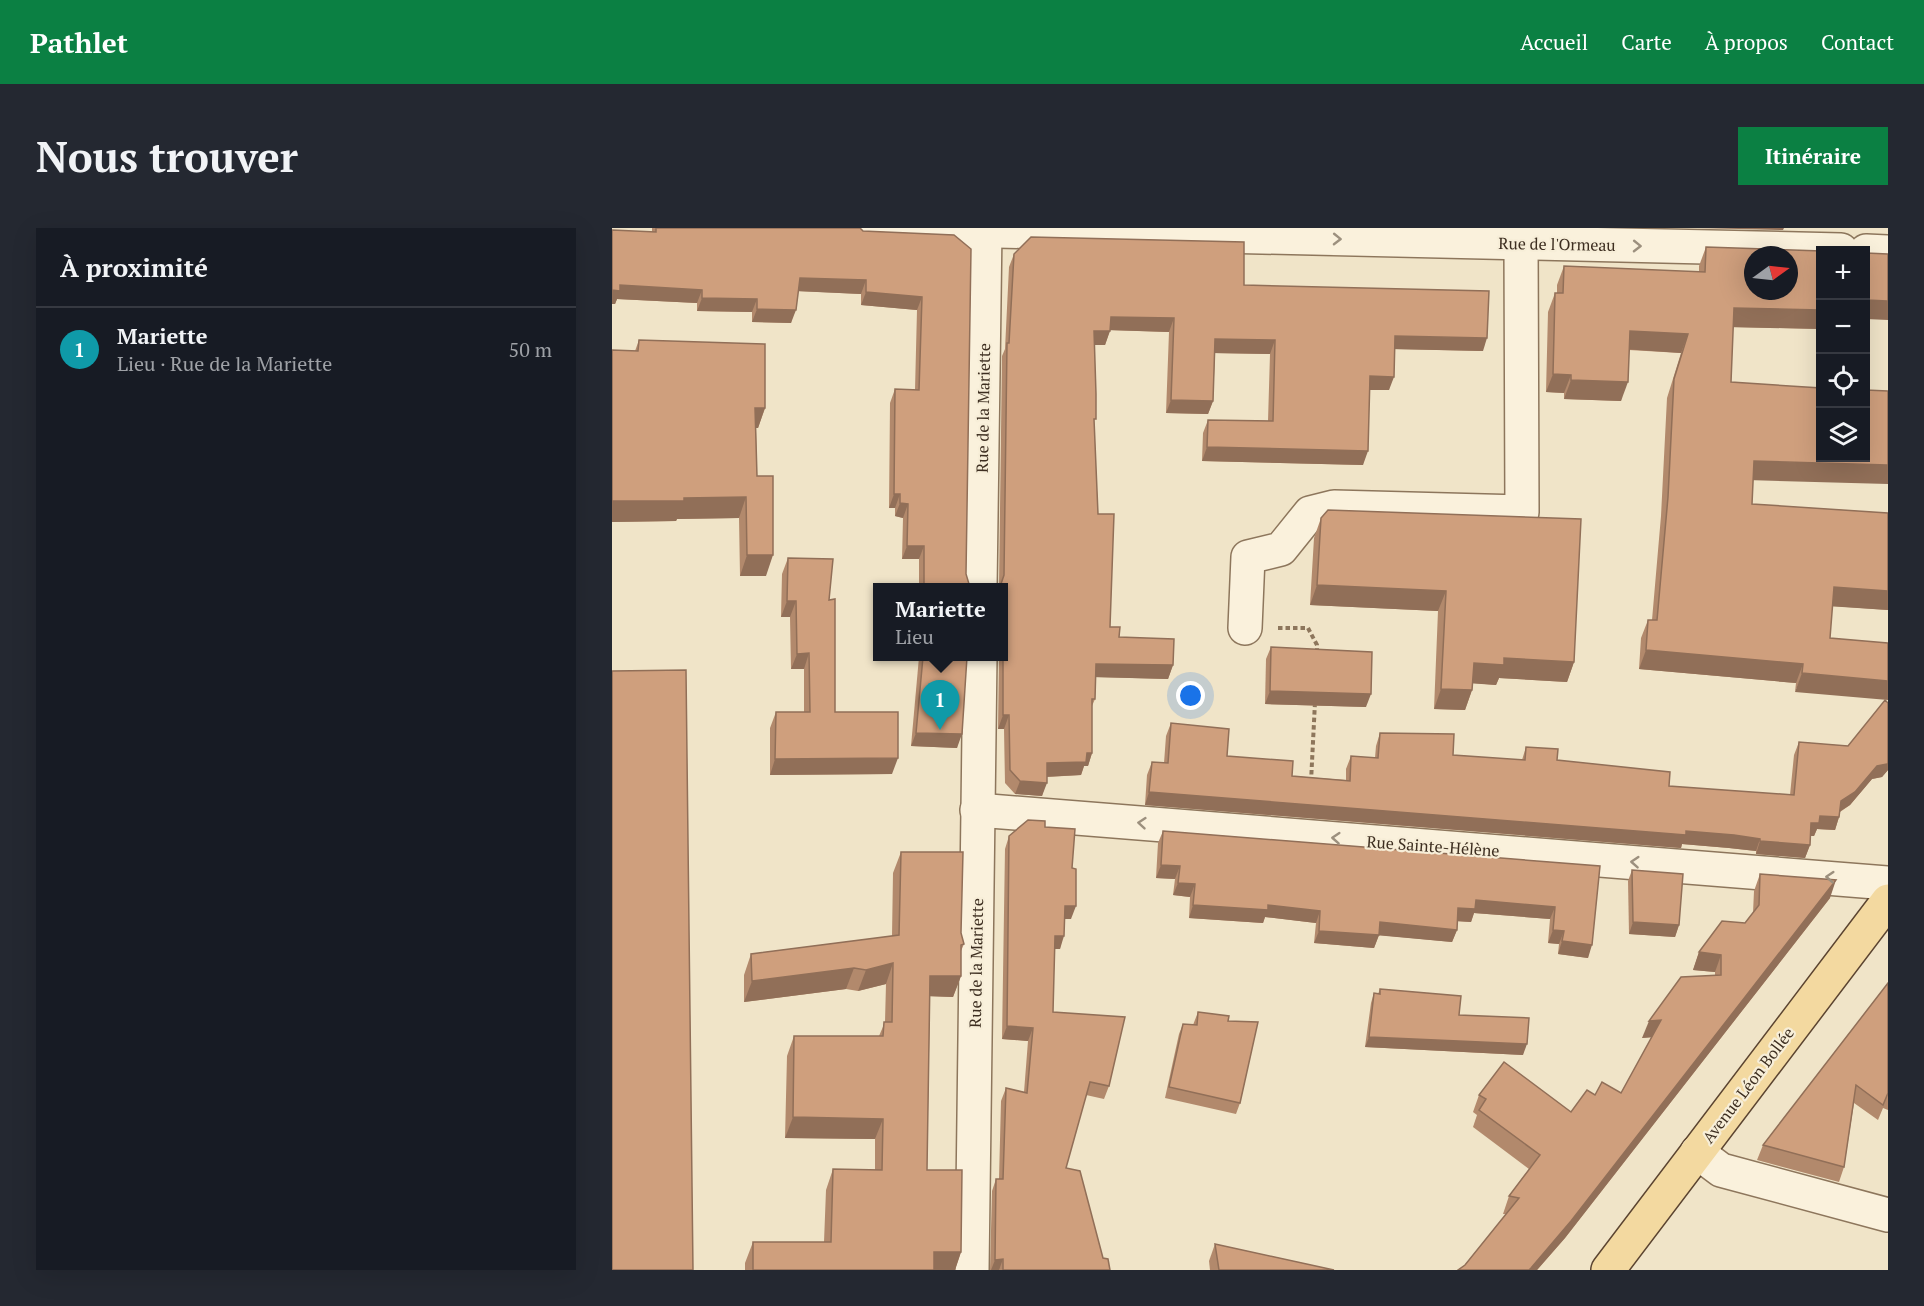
<!DOCTYPE html>
<html lang="fr">
<meta charset="utf-8">
<style>
:root{--surface:#171b24;--page:#242831;--text:#f1f3f6;--muted:#9ea1a6;--line:#363941;--accent:#0b8043}
body{margin:0;font-family:"PT Serif",serif;background:var(--page);color:var(--text)}
.controls{position:absolute;right:18px;top:18px;display:grid;overflow:hidden;border-radius:0px;box-shadow:0 6px 24px #0002}
.controls button{width:54px;height:54px;display:grid;place-items:center;padding:0;border:0;border-bottom:2px solid var(--line);background:var(--surface);color:var(--text);font:30px sans-serif}
.compass{position:absolute;left:1132px;top:18px;width:54px;height:54px;border-radius:50%;background:var(--surface);box-shadow:0 6px 24px #0002;rotate:75deg}
.you{position:absolute;left:579px;top:468px;width:21px;height:21px;margin:-15px;border:4px solid #fff;border-radius:50%;background:#1a73e8;box-shadow:0 0 0 9px #1a73e833}
.badge{display:grid;place-items:center;width:39px;height:39px;border-radius:50%;background:var(--accent);color:#fff;font-size:20px;font-weight:700}
.pin{position:absolute;translate:-50% -50px;filter:drop-shadow(0 2px 3px #0008)}
.pin::after{content:'';position:absolute;top:32px;width:21px;height:18px;background:inherit;clip-path:polygon(0 0,100% 0,50% 100%)}
.popup{position:absolute;left:261px;top:355px;width:135px;height:78px;box-sizing:border-box;display:grid;place-content:center;border-radius:0px;background:var(--surface);filter:drop-shadow(0 2px 4px #0005);font-size:20px;white-space:nowrap;color:var(--muted)}
.popup b{font-size:22px;color:var(--text)}
.popup::after{content:'';position:absolute;left:50%;top:100%;margin-left:-12px;border:12px solid transparent;border-top-color:var(--surface)}
.list{margin:0;padding:0;list-style:none}
h2{display:flex;justify-content:space-between;align-items:center;height:78px;margin:0;padding:0 24px;font-size:26px}
h2 small{font-size:20px;font-weight:400;color:var(--muted)}
.list li{display:grid;grid-template-columns:39px 1fr auto;gap:18px;align-items:center;box-sizing:border-box;height:84px;padding:0 24px;border-top:2px solid var(--line)}
.list b{display:block;font-size:22px;white-space:nowrap}
.list p{margin:0;font-size:20px;white-space:nowrap;color:var(--muted)}
.list em{font-size:20px;font-style:normal;color:var(--muted)}
.icon{flex:none;width:33px;height:33px;fill:none;stroke:currentColor;stroke-width:2;stroke-linecap:round;stroke-linejoin:round}
.map{position:relative;flex:none;width:1276px;height:1042px;overflow:hidden;border-radius:0px}
header{display:flex;align-items:center;gap:36px;box-sizing:border-box;height:84px;padding:0 30px;background:var(--accent);color:#fff}
header strong{font-size:28px}
nav{display:flex;gap:33px;margin-inline-start:auto;font-size:21px}
.intro{display:flex;align-items:center;justify-content:space-between;box-sizing:border-box;height:144px;padding:0 36px}
h1{margin:0;font-size:42px}
.button{padding:15px 27px;border-radius:0px;background:var(--accent);color:#fff;font-size:21px;font-weight:700}
main{display:flex;gap:36px;padding:0 36px}
aside{flex:1;background:var(--surface);border-radius:0px;box-shadow:0 6px 24px #0002}
.map>svg:first-child{display:block}
.lines{fill:none;stroke-linecap:round;stroke-linejoin:round}
.minor-casing{stroke:#8d765c;stroke-width:36}
.major-casing{stroke:#5b4430;stroke-width:36}
.path{stroke:#8d765c;stroke-width:4;stroke-dasharray:4.5 3;stroke-linecap:butt}
.minor{stroke:#faf1dc;stroke-width:33}
.major{stroke:#f3d9a0;stroke-width:33}
.wall{fill:#b2896c}
.shaded-wall{fill:#916f58}
.building{fill:#cf9f7d;stroke:#916f58;stroke-width:1.5;fill-rule:evenodd}
.oneway{stroke:#9c907e}
.labels{text-anchor:middle;stroke-width:4.5;stroke-linejoin:round;paint-order:stroke}
.street-label{font-size:16px;fill:#3d2e20;stroke:#f7eed8}
</style>
<header>
<strong>Pathlet</strong>
<nav><a>Accueil</a><a>Carte</a><a>À propos</a><a>Contact</a></nav>
</header>
<div class="intro"><h1>Nous trouver</h1><a class="button">Itinéraire</a></div>
<main>
<aside>
<h2>À proximité<small></small></h2>
<ul class="list">
<li><span class="badge" style="background:#0f9aa8">1</span><div><b>Mariette</b><p>Lieu · Rue de la Mariette</p></div><em>50 m</em></li>
</ul>
</aside>
<div class="map">
<svg width="1276" height="1042" viewBox="0 0 1276 1042">
<rect width="100%" height="100%" fill="#f0e4c8"/>
<g class="lines">
<defs>
<g id="minor">
<path d="M255,0L1229,22"/>
<path d="M1254,23L1276,24"/>
<path d="M368,360L373,0"/>
<path d="M633,400L636,329L669,321L698,285L722,279L910,284L909,15"/>
<path d="M365,582L1276,655"/>
<path d="M1085,924L1109,942L1276,987"/>
<path d="M360,1042L368,428"/>
</g>
<path id="major" d="M996,1042L1276,673"/>
</defs>
<use href="#minor" class="minor-casing"/>
<use href="#major" class="major-casing"/>
<g class="path">
<path d="M666,400H696L705,417V426"/>
<path d="M699,554L703,474"/>
</g>
<use href="#minor" class="minor"/>
<use href="#major" class="major"/>
</g>
<g class="wall">
<path d="M40,0H248L251,3L342,7L354,346L357,356L360,360H307V331H290L291,290L283,288V280H277L278,175L283,161L303,162L305,82L249,77V66L186,63L179,95L140,94V84L85,83V75L5,71L3,76H0V2L40,4Z"/>
<path d="M1094,19L1209,101L1121,99L1119,154L1141,252L1140,276L1276,285V382L1220,378L1183,464L1184,455L1027,441L1029,410L1036,392H1040L1049,288L1055,170L1069,125L1017,122L1009,173L952,171V165L934,164L936,84L943,65H945V57L952,38L1087,44V38Z"/>
<path d="M402,26L632,57L871,123L783,121L777,162H757L751,237L590,233L591,205L596,192L656,193L658,126L603,125L601,173L596,186L554,185L557,104L498,102L493,117H483L482,197L486,286L498,399L507,409L561,437L556,451L484,449L483,471L480,478V525L476,538H472L469,547L435,549L430,568L403,566L393,555L392,501H386L387,429H391V360L387,358L390,128L393,121L397,39Z"/>
<path d="M27,112L153,180L146,200H144L145,248L154,348H128L127,290L65,291L64,293L0,294V122L23,123Z"/>
<path d="M709,290L962,434L955,454L887,450L884,457L861,455L860,462L853,482L822,481L826,383L698,377L702,310Z"/>
<path d="M176,330L217,372L223,484L280,546L158,547V500L164,484H192V441H179L178,389H169L170,346Z"/>
<path d="M659,419L754,479L653,476L654,431Z"/>
<path d="M307,429H355L345,520L299,518Z"/>
<path d="M1276,475V542L1270,549L1260,551L1238,577L1228,584L1227,589L1223,602L1205,601L1202,608H1198V617L1193,630L1144,626V623L1117,620L1070,616L1069,620L533,577L535,547L540,534L552,535L554,508L559,495L615,528L680,548L734,552V541L739,528L763,530L764,518L768,505L841,527L910,532L914,519L945,532L1057,558L1178,567L1182,527L1187,514L1236,518Z"/>
<path d="M433,599L460,640L459,691H453L448,721H442L441,784L497,858L492,871L474,867L454,940L491,1030L498,1042H378L380,963L384,951H387L389,873L394,860L412,864L416,813L390,811L393,621L397,608Z"/>
<path d="M551,603L988,638L976,730L946,726L947,716L936,715L938,691L862,685L859,694L845,693V702L840,714L767,707L762,720L702,715L704,695L653,689L651,695L577,690L578,669L561,667L563,651L544,650L546,615Z"/>
<path d="M289,624L349,705L352,716L349,723V748L341,769L318,768L315,942L349,1024L343,1042H133V1035L141,1014H212L214,962L221,941L263,942V911L173,910L175,828L182,808H267L273,794L274,756L246,763L234,761L132,774V747L139,726L280,708L281,645Z"/>
<path d="M1020,642L1067,697L1063,709L1017,706L1016,653Z"/>
<path d="M1148,646L1218,670L953,1010L925,1042H846L853,1037L894,986H891L897,968L917,941L861,899L865,887L861,884L867,867L959,884L983,867L1009,865L1040,809L1030,810L1103,747V744L1081,742L1087,724L1133,695L1141,685L1142,663Z"/>
<path d="M1276,755V882L1271,880L1266,892L1242,875L1232,939L1227,954L1145,932L1151,917Z"/>
<path d="M768,761L847,787L911,827L753,819L759,775L762,765L766,766Z"/>
<path d="M586,784L616,793L628,875L624,886L553,870L567,806L571,796L581,797Z"/>
<path d="M603,1016L722,1042H598L597,1033Z"/>
</g>
<g class="shaded-wall">
<path d="M1085,0H1172L1171,2Z"/>
<path d="M188,50L254,52L249,66L183,63Z"/>
<path d="M8,57L90,62L85,75L5,71L3,76H0V62Z"/>
<path d="M254,64L310,69L305,82L249,77Z"/>
<path d="M90,70L145,71L140,84L85,83Z"/>
<path d="M1254,72L1276,73V92L1254,91Z"/>
<path d="M1122,80L1209,82V101L1115,99Z"/>
<path d="M145,81L184,82L179,95L140,94Z"/>
<path d="M499,89L562,90L557,104L494,102Z"/>
<path d="M482,103H498L493,117H477Z"/>
<path d="M1018,103L1076,106L1069,125L1011,121Z"/>
<path d="M783,108L875,110L871,123L778,121Z"/>
<path d="M603,111L663,112L658,126L598,125Z"/>
<path d="M941,146L959,147L952,165L934,164Z"/>
<path d="M758,148L782,149L777,162H753Z"/>
<path d="M959,152L1016,154L1009,173L952,171Z"/>
<path d="M559,172L601,173L596,186L554,185Z"/>
<path d="M143,180H153L146,200H135Z"/>
<path d="M595,219L756,223L751,237L590,233Z"/>
<path d="M1142,233L1276,237V256L1135,252Z"/>
<path d="M282,266H288L283,280H277Z"/>
<path d="M134,269L127,290L65,291L64,293L0,294V273L72,270Z"/>
<path d="M288,275L296,276L291,290L283,288Z"/>
<path d="M295,318H312L307,331H290Z"/>
<path d="M135,327H161L154,348H128Z"/>
<path d="M705,357L834,363L826,383L698,377Z"/>
<path d="M1222,359L1276,363V382L1215,378Z"/>
<path d="M175,373H184L178,389H169Z"/>
<path d="M1034,422L1191,436L1184,455L1027,441Z"/>
<path d="M197,425L192,441H179L185,426Z"/>
<path d="M892,430L962,434L955,454L887,450L884,457L855,455L862,435Z"/>
<path d="M484,436L561,437L556,451L479,449Z"/>
<path d="M1190,445L1276,453V472L1183,464Z"/>
<path d="M829,461L860,462L853,482L822,481Z"/>
<path d="M658,463L759,466L754,479L653,476Z"/>
<path d="M391,487H397L392,501H386Z"/>
<path d="M304,505L350,506L345,520L299,518Z"/>
<path d="M475,525H480L476,538H472L469,547L430,549L435,535Z"/>
<path d="M286,530L280,546L158,547L163,531Z"/>
<path d="M1276,535V542L1270,549L1260,551L1238,577L1224,586L1229,573L1265,538Z"/>
<path d="M408,553L435,555L430,568L403,566Z"/>
<path d="M537,564L1074,603L1122,607L1148,611L1144,623L1117,620L1070,616L1069,620L533,577Z"/>
<path d="M1208,588L1227,589L1223,602L1205,601L1202,608H1195L1199,595Z"/>
<path d="M1148,613L1198,617L1193,630L1144,626Z"/>
<path d="M549,637L568,638L563,651L544,650Z"/>
<path d="M1224,652L1218,670L953,1010L925,1042H917Z"/>
<path d="M566,655L583,656L578,669L561,667Z"/>
<path d="M864,672L943,679L938,691L862,685L859,694L842,693L846,680Z"/>
<path d="M581,677H656L708,683L704,695L653,689L651,695L577,690Z"/>
<path d="M453,678H464L459,691H448Z"/>
<path d="M768,694L845,702L840,714L763,707Z"/>
<path d="M1021,694L1067,697L1063,709L1017,706Z"/>
<path d="M941,702L952,703L947,716L936,715Z"/>
<path d="M707,703L767,707L762,720L702,715Z"/>
<path d="M443,708H452L448,721H438Z"/>
<path d="M950,713L980,717L976,730L946,726Z"/>
<path d="M1087,724L1109,727L1103,744L1081,742Z"/>
<path d="M281,735L274,756L246,763L254,742Z"/>
<path d="M242,740L234,761L132,774L140,753Z"/>
<path d="M318,748H349L341,769L310,768Z"/>
<path d="M1049,792L1043,809L1030,810L1037,793Z"/>
<path d="M395,798L421,800L416,813L390,811Z"/>
<path d="M757,809L915,816L911,827L753,819Z"/>
<path d="M181,889L271,891L263,911L173,910Z"/>
<path d="M322,1024H349L343,1042H315Z"/>
<path d="M391,1031L387,1042H379L383,1032Z"/>
</g>
<g class="building">
<path d="M44,0H248L251,3L342,7L359,21L354,346L357,356L360,360H312V318H295L296,276L288,275V266H282L283,161L307,162L310,69L254,64V52L188,50L184,82L145,81V71L90,70V62L8,57V63L0,62V2L44,4Z"/>
<path d="M419,9L632,14V57L877,63L875,110L783,108L782,149L758,148L756,223L595,219L596,192L661,193L663,112L603,111L601,173L559,172L562,90L499,89L498,103H482L484,166V191H482L486,286H502L498,399H508L507,409L562,411L561,437L484,436L483,471H480V525H475L474,534L435,535V555L408,553L398,542L397,487H391V360H386L389,356L392,347L395,115H397L402,26Z"/>
<path d="M1094,19L1209,23V82L1122,80L1119,154L1209,160V230H1254V162L1276,163V237L1142,233L1140,276L1276,285V363L1222,359L1218,410L1276,415V453L1190,445L1191,436L1034,422L1036,392H1045L1056,269L1062,151L1076,106L1018,103L1016,154L959,152V147L941,146L943,65H951L952,38L1093,44ZM1141,27H1177V63H1141Z"/>
<path d="M1254,25L1276,26V73L1254,72Z"/>
<path d="M27,112L153,116V180H143L145,248H161V327H135L134,269L72,270V273H0V122L26,123Z"/>
<path d="M716,282L969,291L962,434L892,430V437L862,435L860,462L829,461L834,363L705,357L709,290Z"/>
<path d="M176,330L221,331L217,372L223,371V484H286V530L163,531L164,484H198L197,425L185,426L184,373H175Z"/>
<path d="M659,419L760,424L759,466L658,463Z"/>
<path d="M311,429H355L350,506L304,505Z"/>
<path d="M74,442L81,1042H0V443Z"/>
<path d="M1273,472L1276,475V535L1275,536L1265,538L1243,564L1229,573L1227,589L1208,588L1207,595H1199L1198,617L1148,613V611L1122,607L1074,603V607L537,564L540,534L556,535L559,495L617,501L615,528L681,533L680,548L738,553L739,528L766,530L768,505L842,506L841,527L913,532L914,519L946,521L945,532L1058,544L1057,558L1182,567L1187,514L1236,518Z"/>
<path d="M416,592L433,593V599L463,601L460,640L464,641V678H453L452,708H443L441,784L513,789L497,858L478,854L454,940L468,943L491,1030L496,1031L498,1042H391V1031L383,1032L384,951H391L394,860L415,865L421,800L395,798L397,608Z"/>
<path d="M551,603L988,638L980,717L950,713L952,703L941,702L943,679L864,672L863,681L846,680L845,702L768,694L767,707L707,703L708,683L656,677V682L581,677L583,656L566,655L568,638L549,637Z"/>
<path d="M289,624H351L349,705L352,716L349,717V748H318L315,942H350L349,1024H322V1042H141V1014H219L221,941L270,942L271,891L181,889L182,808H271L272,794H280L281,735L254,742L242,740L140,753L139,726L287,707Z"/>
<path d="M1020,642L1071,646L1067,697L1021,694Z"/>
<path d="M1148,646L1224,652L959,993L919,1040L917,1042H846L853,1037L907,970L897,968L928,927L867,882L874,871L867,867L892,834L959,884L975,862L983,867L990,854L1009,865L1049,792L1037,793L1069,749L1109,747V727L1087,724L1110,693L1133,695L1147,677Z"/>
<path d="M1276,755V865L1271,877L1244,857L1232,939L1151,917Z"/>
<path d="M768,761L849,768L847,787L917,790L915,816L757,809L762,765L768,766Z"/>
<path d="M586,784L617,788L616,793L646,794L628,875L557,859L571,796L585,797Z"/>
<path d="M603,1016L722,1042H607Z"/>
</g>
<defs><path id="oneway-chevron" d="M-2-3.5L2.5 0L-2 3.5" fill="none" stroke-width="1.6" stroke-linecap="round" stroke-linejoin="round" transform="scale(1.5)"/></defs>
<g class="oneway">
<use href="#oneway-chevron" transform="translate(725 11) rotate(1)"/>
<use href="#oneway-chevron" transform="translate(1025 18) rotate(1)"/>
<use href="#oneway-chevron" transform="translate(530 595) rotate(-175)"/>
<use href="#oneway-chevron" transform="translate(724 610) rotate(-176)"/>
<use href="#oneway-chevron" transform="translate(1023 634) rotate(-176)"/>
<use href="#oneway-chevron" transform="translate(1218 649) rotate(-176)"/>
</g>
<g class="labels">
<g class="street-label">
<text transform="translate(945 16) rotate(1)" y="6">Rue de l'Ormeau</text>
<text transform="translate(371 180) rotate(-89)" y="6">Rue de la Mariette</text>
<text transform="translate(821 618) rotate(4)" y="6">Rue Sainte-Hélène</text>
<text transform="translate(364 735) rotate(-89)" y="6">Rue de la Mariette</text>
<text transform="translate(1136 857) rotate(-53)" y="6">Avenue Léon Bollée</text>
</g>
</g>
</svg>
<div class="controls">
<button>+</button>
<button>−</button>
<button><svg class="icon" aria-label="locate" viewBox="0 0 24 24"><circle cx="12" cy="12" r="6"/><path d="M12 2v4M12 18v4M2 12h4M18 12h4"/></svg></button>
<button><svg class="icon" aria-label="layers" viewBox="0 0 24 24"><path d="M12 4l9 5-9 5-9-5zM3 14l9 5 9-5"/></svg></button>
</div>
<svg class="compass" viewBox="-18 -18 36 36"><path d="M0-13l5 13h-10z" fill="#e53935"/><path d="M0 13l5-13h-10z" fill="#9ea1a6"/></svg>
<div class="you"></div>
<div class="pin badge" style="left:328px;top:502px;background:#0f9aa8">1</div>
<div class="popup"><b>Mariette</b>Lieu</div>
</div>
</main>
